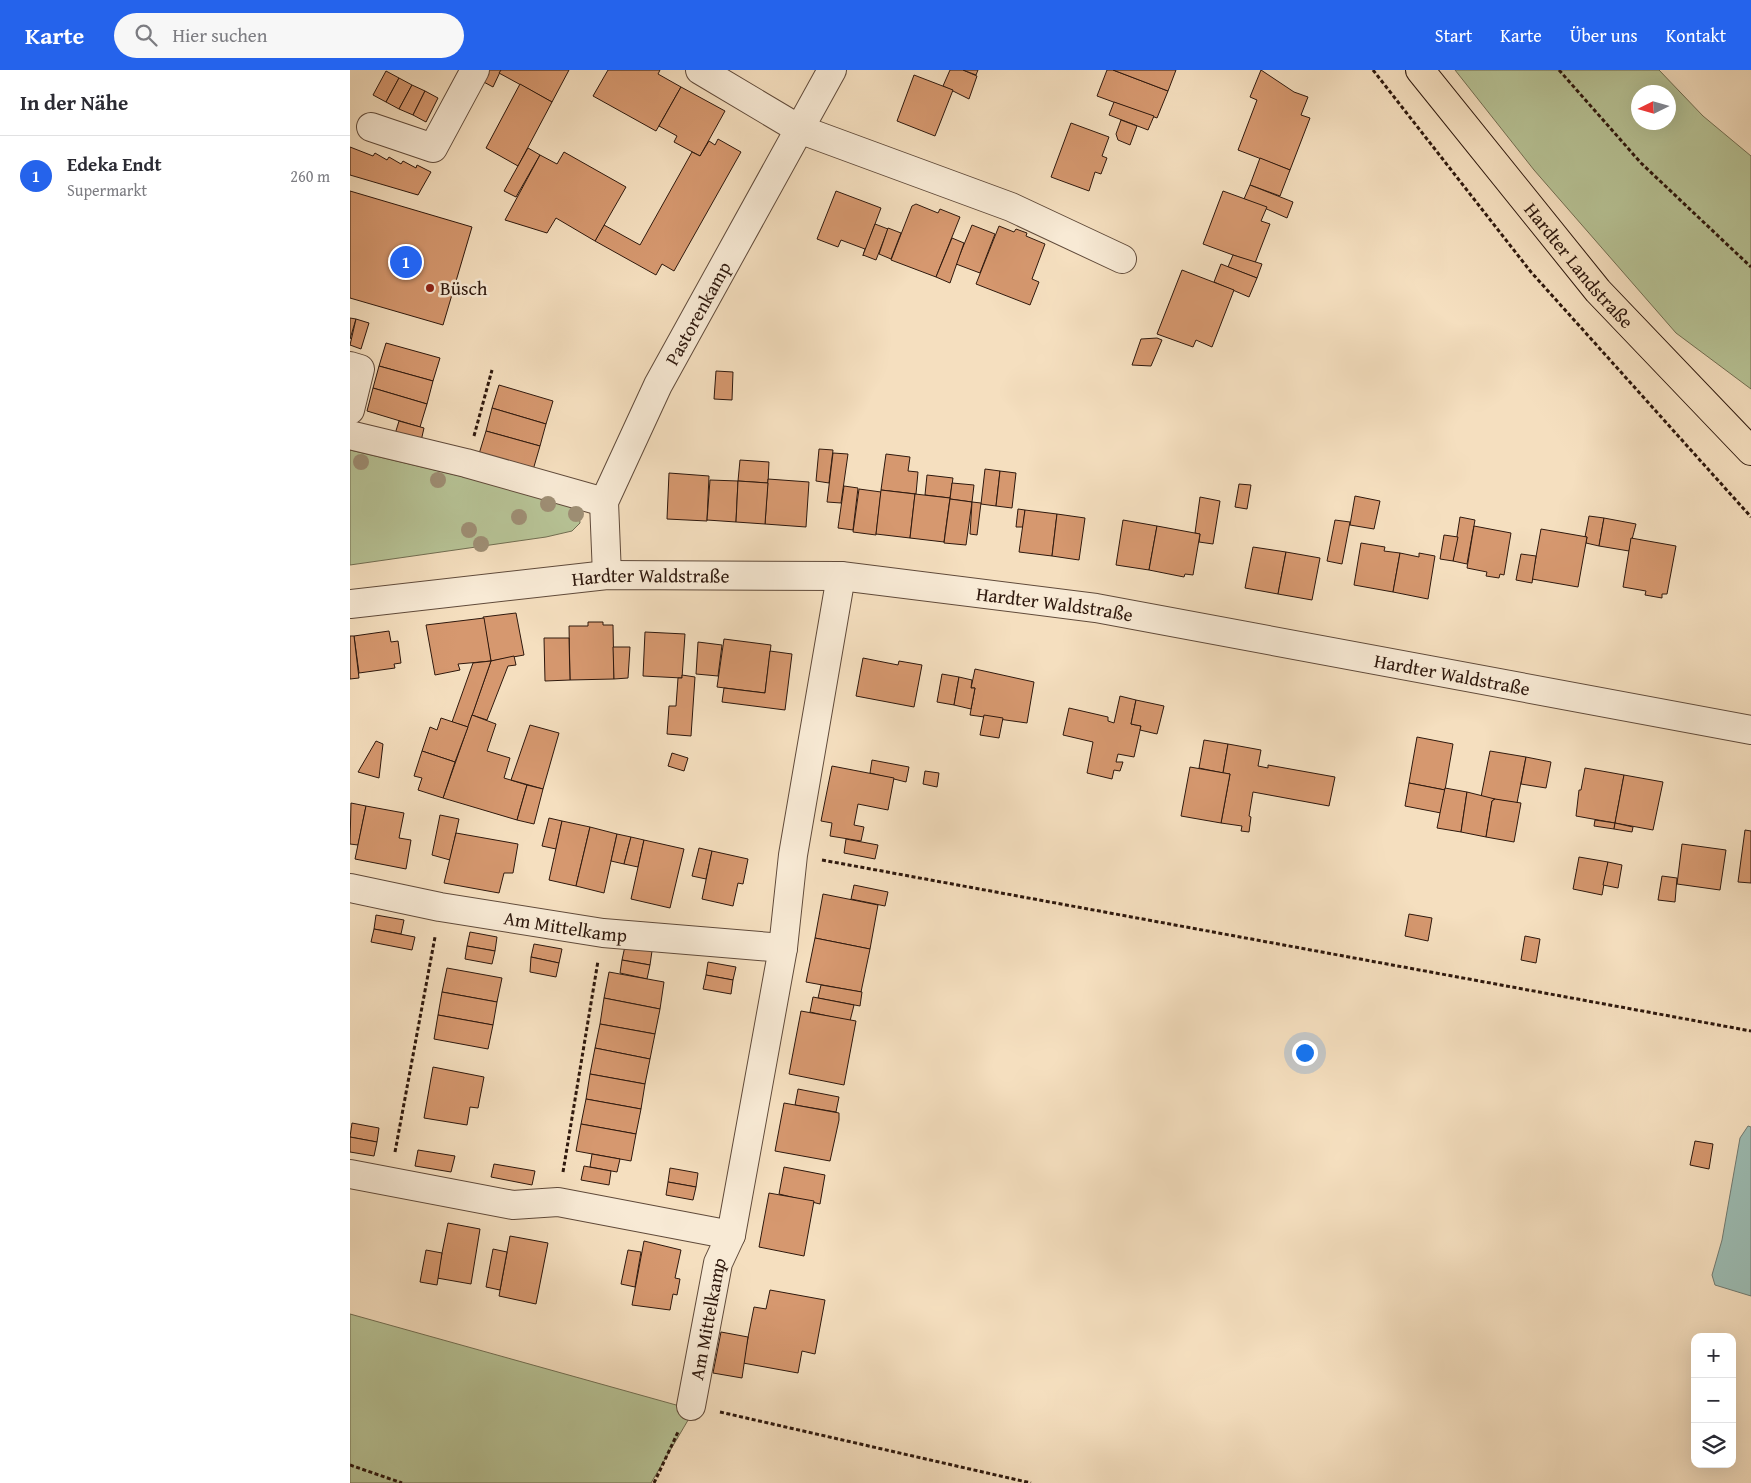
<!DOCTYPE html>
<html lang="de">
<meta charset="utf-8">
<style>
:root{--surface:#fff;--page:#f7f7f7;--text:#2b2b33;--muted:#7c7c81;--line:#e1e1e2;--accent:#2563eb}
body{margin:0;font-family:"Gentium Book Plus",serif;background:var(--page);color:var(--text)}
.controls{position:absolute;right:15px;bottom:15px;display:grid;overflow:hidden;border-radius:10px;box-shadow:0 5px 20px #0002}
.controls button{width:45px;height:45px;display:grid;place-items:center;padding:0;border:0;border-bottom:1px solid var(--line);background:var(--surface);color:var(--text);font:25px sans-serif}
.compass{position:absolute;left:1281px;top:15px;width:45px;height:45px;border-radius:50%;background:var(--surface);box-shadow:0 5px 20px #0002;rotate:265deg}
.you{position:absolute;left:954px;top:982px;width:18px;height:18px;margin:-12px;border:4px solid #fff;border-radius:50%;background:#1a73e8;box-shadow:0 0 0 8px #1a73e833}
.badge{display:grid;place-items:center;width:32px;height:32px;border-radius:50%;background:var(--accent);color:#fff;font-size:16px;font-weight:700}
.pin{position:absolute;translate:-50% -50%;border:2px solid #fff;box-shadow:0 1px 5px #0006}
.list{margin:0;padding:0;list-style:none}
h2{display:flex;justify-content:space-between;align-items:center;height:65px;margin:0;padding:0 20px;font-size:21px}
h2 small{font-size:16px;font-weight:400;color:var(--muted)}
.list li{display:grid;grid-template-columns:32px 1fr auto;gap:15px;align-items:center;box-sizing:border-box;height:80px;padding:0 20px;border-top:1px solid var(--line)}
.list b{display:block;font-size:19px;white-space:nowrap}
.list p{margin:0;font-size:16px;white-space:nowrap;color:var(--muted)}
.list em{font-size:16px;font-style:normal;color:var(--muted)}
.icon{flex:none;width:28px;height:28px;fill:none;stroke:currentColor;stroke-width:2;stroke-linecap:round;stroke-linejoin:round}
.map{position:relative;flex:none;width:1401px;height:1413px;overflow:hidden}
header{display:flex;align-items:center;gap:30px;box-sizing:border-box;height:70px;padding:0 25px;background:var(--accent);color:#fff}
header strong{font-size:24px}
nav{display:flex;gap:28px;margin-inline-start:auto;font-size:18px}
.search{width:350px;height:45px;background:var(--page);display:flex;align-items:center;gap:12px;box-sizing:border-box;padding:0 18px;border-radius:28px;color:var(--muted);font-size:19px}
main{display:flex}
aside{flex:1;background:var(--surface)}
.map>svg:first-child{display:block}
.green{fill:#b7c396;stroke:#726e52;fill-rule:evenodd}
.water{fill:#9cbcb3;stroke:#707a71}
.building{fill:#d6986f;stroke:#2e180d}
.lines{fill:none;stroke-linecap:round;stroke-linejoin:round}
.minor-casing{stroke:#604a3a;stroke-width:30}
.major-casing{stroke:#2e180d;stroke-width:30}
.path{stroke:#2e180d;stroke-width:3;stroke-dasharray:4 2.5;stroke-linecap:butt}
.minor{stroke:#f8ead5;stroke-width:28}
.major{stroke:#f5dfbf;stroke-width:28}
.tree{fill:#9e8e74}
.poi-dot{fill:#8f2418;stroke:#f8ead5;stroke-width:2}
.labels{text-anchor:middle;stroke-width:5;stroke-linejoin:round;paint-order:stroke}
.street-label{font-size:19px;fill:#2e180d;stroke:#f8ead5}
.poi-label{font-size:19px;fill:#2e180d;stroke:#f8ead5;text-anchor:start}
</style>
<header>
<strong>Karte</strong>
<div class="search"><svg class="icon" aria-label="search" viewBox="0 0 24 24"><circle cx="10" cy="10" r="6"/><path d="M15 15l6 6"/></svg>Hier suchen</div>
<nav><a>Start</a><a>Karte</a><a>Über uns</a><a>Kontakt</a></nav>
</header>
<main>
<aside>
<h2>In der Nähe<small></small></h2>
<ul class="list">
<li><span class="badge">1</span><div><b>Edeka Endt</b><p>Supermarkt</p></div><em>260 m</em></li>
</ul>
</aside>
<div class="map">
<svg width="1401" height="1413" viewBox="0 0 1401 1413">
<rect width="100%" height="100%" fill="#f5dfbf"/>
<filter id="stains"><feTurbulence type="fractalNoise" baseFrequency=".004" numOctaves="4"/><feColorMatrix values="0 0 0 0 .2 0 0 0 0 .09 0 0 0 0 .02 0 0 0 .5 -.17"/></filter>
<radialGradient id="worn" r=".72"><stop offset=".6" stop-color="#630" stop-opacity="0"/><stop offset="1" stop-color="#630" stop-opacity=".3"/></radialGradient>
<g class="green">
<path d="M1105,0H1309L1353,46L1401,86V319L1326,263L1184,100ZM1318,22V52H1288V22Z"/>
<path d="M0,380L207,429L229,440L230,453L222,461L196,467L0,495Z"/>
<path d="M0,1244L344,1340L301,1413H0Z"/>
</g>
<path class="water" d="M1398,1056L1401,1057V1226L1365,1215L1362,1205L1372,1170L1390,1068Z"/>
<g class="building">
<path d="M135,0H151L143,17L130,10Z"/>
<path d="M151,0H219L202,32L149,3Z"/>
<path d="M258,0H310L308,4L331,17L306,61L243,26Z"/>
<path d="M600,0H613L627,6L619,29L593,16Z"/>
<path d="M613,0H628L626,5Z"/>
<path d="M757,0H763L818,21L807,48L747,26Z"/>
<path d="M763,0H826L818,21Z"/>
<path d="M911,0L944,22L958,27L951,45L960,48L940,100L888,80L907,30L900,27Z"/>
<path d="M36,1L49,8L36,32L23,25Z"/>
<path d="M564,5L603,20L585,66L547,51Z"/>
<path d="M49,8L62,15L49,39L36,32Z"/>
<path d="M170,14L202,32L168,96L136,78Z"/>
<path d="M62,15L75,21L63,45L49,39Z"/>
<path d="M331,17L375,41L350,86L324,72L327,66L309,56Z"/>
<path d="M75,21L88,28L76,52L63,45Z"/>
<path d="M764,32L804,46L798,60L759,45Z"/>
<path d="M771,50L787,56L780,75L768,70L766,64Z"/>
<path d="M721,53L759,67L752,86L757,88L751,104L745,102L739,121L701,107Z"/>
<path d="M368,69L391,82L324,201L312,194L306,205L245,171L254,155L290,175L342,82L350,86L359,71L365,75Z"/>
<path d="M0,77L23,86L25,83L37,90L39,87L51,94L53,91L66,98L67,95L81,102L68,125L0,105Z"/>
<path d="M178,78L190,85L166,127L154,121Z"/>
<path d="M214,82L276,117L245,171L206,148L197,163L155,150L190,85L207,94Z"/>
<path d="M910,88L940,100L930,126L900,115Z"/>
<path d="M900,115L943,132L937,148L894,129Z"/>
<path d="M0,121L122,157L93,255L0,228Z"/>
<path d="M486,121L531,138L513,186L515,179L491,170L488,177L467,169Z"/>
<path d="M873,121L917,137L911,151L920,154L905,193L853,174Z"/>
<path d="M566,134L588,143L590,139L610,147L586,207L541,190L562,136Z"/>
<path d="M525,154L538,159L526,190L513,185Z"/>
<path d="M622,155L645,164L630,203L606,194Z"/>
<path d="M649,156L664,162L666,159L677,163L676,166L695,174L682,209L689,212L680,235L626,214Z"/>
<path d="M538,158L551,163L541,189L529,184Z"/>
<path d="M602,168L614,173L600,213L586,207Z"/>
<path d="M883,185L912,194L907,208L878,197Z"/>
<path d="M871,194L907,208L899,227L864,212Z"/>
<path d="M832,200L884,220L862,277L846,270L843,277L807,264Z"/>
<path d="M0,248L6,249L0,269Z"/>
<path d="M6,249L19,253L11,279L0,275Z"/>
<path d="M807,268L812,270L801,296L782,295L791,269Z"/>
<path d="M36,273L90,288L83,311L29,296Z"/>
<path d="M29,296L83,311L77,334L23,318Z"/>
<path d="M366,301L383,302L382,330L364,329Z"/>
<path d="M149,315L203,331L196,354L142,338Z"/>
<path d="M23,318L77,334L70,357L17,341Z"/>
<path d="M142,338L196,354L190,376L136,361Z"/>
<path d="M49,351L74,358L71,371L45,364Z"/>
<path d="M136,361L190,376L183,400L129,384Z"/>
<path d="M469,379L483,380L479,413L466,411Z"/>
<path d="M483,383L498,384L491,433L477,432Z"/>
<path d="M536,384L560,387L558,401L568,402L566,424L531,420Z"/>
<path d="M390,390L419,392L418,413L388,411Z"/>
<path d="M635,399L650,401L646,436L631,434Z"/>
<path d="M650,401L666,403L662,438L646,436Z"/>
<path d="M319,403L359,406L357,451L317,449Z"/>
<path d="M577,405L603,408L600,428L575,425Z"/>
<path d="M418,409L459,412L456,457L415,454Z"/>
<path d="M360,410L388,411L386,452L357,450Z"/>
<path d="M388,411L418,413L415,454L386,452Z"/>
<path d="M602,413L624,415L622,432L600,429Z"/>
<path d="M889,414L901,415L897,439L885,437Z"/>
<path d="M494,416L508,418L503,460L488,458Z"/>
<path d="M509,419L531,422L526,465L503,462Z"/>
<path d="M531,420L565,424L560,468L526,464Z"/>
<path d="M565,424L600,428L594,472L560,468Z"/>
<path d="M1005,426L1030,431L1024,459L1000,455Z"/>
<path d="M850,427L870,431L863,474L849,472L850,464L845,463Z"/>
<path d="M600,429L622,432L616,475L594,473Z"/>
<path d="M622,432L631,433L627,465L620,464Z"/>
<path d="M668,439L675,440L673,457H666Z"/>
<path d="M675,440L707,444L702,486L669,482Z"/>
<path d="M707,444L735,448L729,490L702,486Z"/>
<path d="M1239,446L1254,448L1249,476L1236,473L1237,467H1235Z"/>
<path d="M1110,447L1125,450L1117,494L1103,491Z"/>
<path d="M1254,448L1286,454L1279,481L1249,476Z"/>
<path d="M773,450L807,456L799,500L766,495Z"/>
<path d="M985,450L1000,452L992,494L977,491Z"/>
<path d="M807,456L850,464L843,505L835,504L834,507L799,500Z"/>
<path d="M1124,456L1161,463L1154,505L1150,504L1149,508L1136,506L1137,502L1117,498Z"/>
<path d="M1191,459L1237,467L1228,517L1182,509Z"/>
<path d="M1094,465L1108,467L1103,491L1090,489Z"/>
<path d="M1281,468L1326,476L1317,524H1312V528L1295,525L1296,521L1273,517Z"/>
<path d="M1011,473L1035,477L1034,481L1050,483L1043,522L1004,515Z"/>
<path d="M903,477L936,482L928,524L895,518Z"/>
<path d="M936,482L970,488L962,530L928,524Z"/>
<path d="M1050,483L1069,487V483L1085,486L1078,529L1043,522Z"/>
<path d="M1171,484L1186,486L1182,513L1166,510Z"/>
<path d="M166,543L174,585L141,591L133,547Z"/>
<path d="M134,548L141,591L108,594L110,600L85,605L76,555Z"/>
<path d="M238,552H253V555H263L264,609L220,610L219,556H238Z"/>
<path d="M39,561L41,572L48,571L51,593L44,594L45,598L9,603L4,566Z"/>
<path d="M295,562L335,564L332,608L293,606Z"/>
<path d="M0,566H4L9,608L0,609Z"/>
<path d="M194,568H219L220,610L195,611Z"/>
<path d="M374,569L421,575L415,623L367,617Z"/>
<path d="M348,572L372,575L368,606L346,604Z"/>
<path d="M263,577H280L278,608L264,609Z"/>
<path d="M420,581L442,584L435,640L372,632L374,618L415,623Z"/>
<path d="M164,586L166,595L158,596L137,650L122,645L141,591Z"/>
<path d="M513,588L548,595L549,591L572,595L564,637L506,626Z"/>
<path d="M141,591L118,657L102,652L123,593Z"/>
<path d="M625,599L684,612L677,653L620,645L625,618H621Z"/>
<path d="M592,604L609,607L604,635L587,632Z"/>
<path d="M332,605L345,607L341,666L317,664L319,636H326L328,608H332Z"/>
<path d="M609,607L622,610L621,618H625L621,639L604,635Z"/>
<path d="M770,626L786,630L781,654L791,656L784,687L768,684L766,692H773L770,701L764,700L762,709L737,703L743,672L713,665L719,638L758,647V651L764,653Z"/>
<path d="M786,630L814,636L807,664L790,660L791,656L781,654Z"/>
<path d="M122,645L146,654L137,681L160,688L154,708L177,715L167,750L93,728Z"/>
<path d="M634,645L653,648L649,668L630,665Z"/>
<path d="M91,648L118,657L105,692L72,681L80,657L87,660Z"/>
<path d="M180,655L209,663L193,719L161,710Z"/>
<path d="M1067,667L1103,674L1095,720L1059,713Z"/>
<path d="M854,670L878,674L873,703L849,698Z"/>
<path d="M26,671L33,674L29,708L8,702Z"/>
<path d="M878,674L911,680L908,696L918,698V695L985,707L979,736L903,722L899,746L901,747L899,762L891,761L892,756L871,753L880,704L873,703Z"/>
<path d="M72,681L105,692L93,728L68,720L72,708L64,706Z"/>
<path d="M1140,681L1176,687L1167,733L1131,727Z"/>
<path d="M322,683L338,688L334,701L318,696Z"/>
<path d="M1176,687L1201,692L1196,718L1171,714Z"/>
<path d="M522,690L559,697L556,712L520,703Z"/>
<path d="M482,696L544,708L538,740L508,734L504,755L514,757L511,771L480,766L482,753L471,751Z"/>
<path d="M840,697L880,704L871,753L831,746Z"/>
<path d="M1235,698L1274,705L1265,753L1226,746L1229,720H1231Z"/>
<path d="M575,701L589,703L587,717L573,714Z"/>
<path d="M1274,705L1313,712L1303,760L1265,753Z"/>
<path d="M1059,713L1095,720L1091,743L1055,736Z"/>
<path d="M177,715L193,719L184,754L167,750Z"/>
<path d="M1095,718L1117,722L1111,762L1087,758Z"/>
<path d="M1117,722L1145,729L1142,731L1136,767L1111,762Z"/>
<path d="M1145,729L1171,733L1164,772L1136,767L1142,731Z"/>
<path d="M1,733L16,736L8,775L0,774Z"/>
<path d="M16,736L54,743L49,768L61,770L56,799L5,789Z"/>
<path d="M90,745L109,749L100,790L82,785Z"/>
<path d="M199,748L212,751L206,779L192,776Z"/>
<path d="M1245,750L1265,753L1264,759L1244,756Z"/>
<path d="M212,751L240,757L226,816L199,810Z"/>
<path d="M1265,753L1283,757L1282,762L1264,759Z"/>
<path d="M240,757L267,764L254,823L226,816Z"/>
<path d="M1395,760L1401,761V813L1388,812Z"/>
<path d="M106,763L168,774L163,803H154L149,823L94,813Z"/>
<path d="M267,764L281,767L274,794L261,791Z"/>
<path d="M281,767L294,770L288,797L274,794Z"/>
<path d="M496,769L528,775L525,789L494,783Z"/>
<path d="M294,770L334,779L320,838L281,829Z"/>
<path d="M1332,774L1376,780L1370,820L1327,814Z"/>
<path d="M349,778L362,781L356,809L342,806Z"/>
<path d="M362,781L398,789L393,814L388,813L383,836L352,829Z"/>
<path d="M1229,787L1258,792L1252,825L1223,819Z"/>
<path d="M1258,792L1272,795L1268,818L1253,815Z"/>
<path d="M1312,806L1327,808L1325,832L1308,830Z"/>
<path d="M504,815L538,822L535,836L501,829Z"/>
<path d="M473,824L528,835L520,879L465,868Z"/>
<path d="M1059,844L1082,848L1078,871L1055,866Z"/>
<path d="M26,845L54,850L51,864L24,859Z"/>
<path d="M24,859L65,867L62,880L21,872Z"/>
<path d="M120,862L147,867L145,881L117,876Z"/>
<path d="M1175,866L1190,869L1186,893L1171,890Z"/>
<path d="M465,868L520,879L511,922L456,912Z"/>
<path d="M184,874L212,879L209,893L181,887Z"/>
<path d="M117,876L145,881L142,894L115,889Z"/>
<path d="M275,876L302,881L300,895L272,890Z"/>
<path d="M181,887L209,893L206,907L180,902Z"/>
<path d="M272,890L300,895L297,909L270,903Z"/>
<path d="M358,892L386,897L383,910L356,905Z"/>
<path d="M97,898L152,908L147,932L92,922Z"/>
<path d="M259,902L314,912L310,939L254,928Z"/>
<path d="M356,905L383,910L381,924L353,919Z"/>
<path d="M471,915L512,922L510,936L468,928Z"/>
<path d="M92,922L147,932L143,955L88,945Z"/>
<path d="M463,927L504,935L500,951L460,942Z"/>
<path d="M254,928L310,939L305,964L250,954Z"/>
<path d="M451,941L506,951L494,1015L439,1004Z"/>
<path d="M88,945L143,955L138,979L84,969Z"/>
<path d="M250,954L305,964L300,989L245,978Z"/>
<path d="M245,978L300,989L295,1014L240,1004Z"/>
<path d="M83,997L134,1007L128,1038L120,1037L117,1055L74,1048Z"/>
<path d="M240,1004L295,1014L291,1039L236,1029Z"/>
<path d="M448,1019L489,1027L486,1042L445,1035Z"/>
<path d="M236,1029L291,1039L286,1064L231,1054Z"/>
<path d="M434,1033L489,1043V1050L480,1091L425,1081Z"/>
<path d="M2,1053L29,1058L27,1072L0,1067Z"/>
<path d="M231,1054L286,1064L281,1091L226,1081Z"/>
<path d="M0,1067L27,1072L24,1086L0,1082Z"/>
<path d="M1345,1071L1363,1074L1359,1099L1340,1095Z"/>
<path d="M68,1080L105,1086L101,1102L65,1096Z"/>
<path d="M242,1084L270,1089L267,1102L240,1097Z"/>
<path d="M144,1094L185,1101L182,1115L141,1107Z"/>
<path d="M234,1096L261,1101L259,1115L231,1110Z"/>
<path d="M434,1097L475,1105L470,1134L429,1124Z"/>
<path d="M320,1098L348,1103L346,1117L318,1112Z"/>
<path d="M318,1112L346,1117L343,1130L316,1125Z"/>
<path d="M419,1123L464,1131L454,1186L409,1177Z"/>
<path d="M98,1153L130,1159L121,1214L87,1208Z"/>
<path d="M160,1166L198,1173L186,1234L149,1226Z"/>
<path d="M294,1171L331,1180L325,1208L330,1209L327,1225L323,1224L320,1240L282,1235Z"/>
<path d="M143,1179L157,1182L150,1220L136,1217Z"/>
<path d="M76,1180L92,1183L87,1215L70,1212Z"/>
<path d="M278,1180L291,1182L285,1217L271,1214Z"/>
<path d="M420,1220L475,1230L465,1284L452,1281L448,1303L393,1293L404,1237L416,1239Z"/>
<path d="M371,1262L398,1267L392,1308L363,1303Z"/>
</g>
<g class="lines">
<defs>
<g id="minor">
<path d="M350,0L449,59L661,137L772,189"/>
<path d="M21,57L83,78L125,0"/>
<path d="M0,296L10,299L0,340"/>
<path d="M0,365L116,393L254,432"/>
<path id="s1" d="M257,505L254,432L308,315L482,0"/>
<path id="s2" d="M0,534L257,505L491,506L746,538L1401,660"/>
<path id="s3" d="M0,818L90,837L253,863L433,878"/>
<path d="M0,1104L163,1135L208,1132L381,1165"/>
<path id="s4" d="M341,1336L368,1193L381,1165L433,878L443,785L491,506"/>
</g>
<g id="major">
<path id="s5" d="M1070,0L1248,221L1401,381"/>
</g>
</defs>
<use href="#minor" class="minor-casing"/>
<use href="#major" class="major-casing"/>
<g class="path">
<path d="M1023,0L1181,202L1401,447"/>
<path d="M1209,0L1291,93L1401,197"/>
<path d="M124,366L142,300"/>
<path d="M472,790L1401,961"/>
<path d="M45,1082L85,867"/>
<path d="M213,1102L248,891"/>
<path d="M370,1342L681,1413"/>
<path d="M0,1395L52,1413"/>
<path d="M304,1413L328,1362"/>
</g>
<use href="#minor" class="minor"/>
<use href="#major" class="major"/>
</g>
<g class="tree">
<circle cx="11" cy="392" r="8"/>
<circle cx="88" cy="410" r="8"/>
<circle cx="198" cy="434" r="8"/>
<circle cx="226" cy="444" r="8"/>
<circle cx="169" cy="447" r="8"/>
<circle cx="119" cy="460" r="8"/>
<circle cx="131" cy="474" r="8"/>
</g>
<circle class="poi-dot" cx="80" cy="218" r="5"/>
<g class="labels">
<g class="street-label">
<text dy="7" stroke="none"><textPath href="#s5" startOffset="252">Hardter Landstraße</textPath></text>
<text dy="7" stroke="none"><textPath href="#s1" startOffset="284">Pastorenkamp</textPath></text>
<text dy="7" stroke="none"><textPath href="#s2" startOffset="302">Hardter Waldstraße</textPath></text>
<text dy="7" stroke="none"><textPath href="#s2" startOffset="708">Hardter Waldstraße</textPath></text>
<text dy="7" stroke="none"><textPath href="#s2" startOffset="1112">Hardter Waldstraße</textPath></text>
<text dy="7" stroke="none"><textPath href="#s3" startOffset="219">Am Mittelkamp</textPath></text>
<text dy="7" stroke="none"><textPath href="#s4" startOffset="89">Am Mittelkamp</textPath></text>
</g>
<g class="poi-label">
<text x="90" y="225">Büsch</text>
</g>
</g>
<rect width="100%" height="100%" filter="url(#stains)"/>
<rect width="100%" height="100%" fill="url(#worn)"/>
</svg>
<div class="controls">
<button>+</button>
<button>−</button>
<button><svg class="icon" aria-label="layers" viewBox="0 0 24 24"><path d="M12 4l9 5-9 5-9-5zM3 14l9 5 9-5"/></svg></button>
</div>
<svg class="compass" viewBox="-18 -18 36 36"><path d="M0-13l5 13h-10z" fill="#e53935"/><path d="M0 13l5-13h-10z" fill="#7c7c81"/></svg>
<div class="you"></div>
<div class="pin badge" style="left:56px;top:192px">1</div>
</div>
</main>
